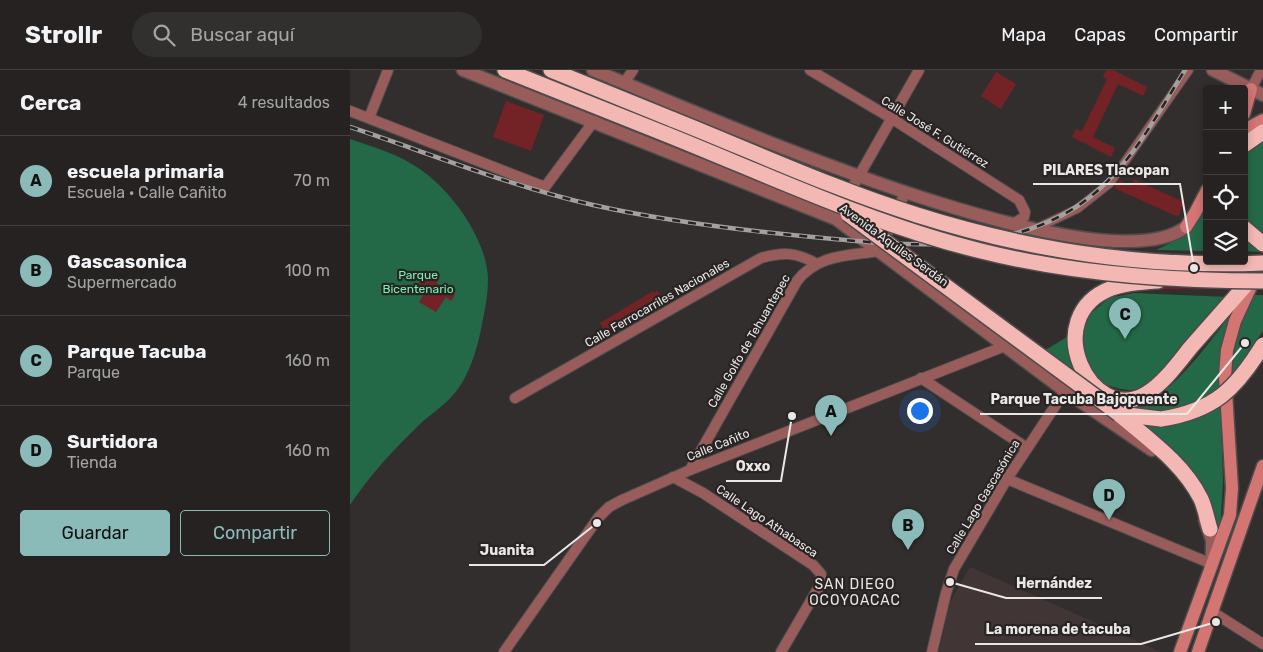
<!DOCTYPE html>
<html lang="es">
<meta charset="utf-8">
<style>
:root{--surface:#262222;--page:#322f2f;--text:#f1f3f6;--muted:#a4a4a5;--line:#423f40;--accent:#8bbbb9}
body{margin:0;font-family:Rubik,sans-serif;background:var(--page);color:var(--text)}
.controls{position:absolute;right:15px;top:15px;display:grid;overflow:hidden;border-radius:5px;box-shadow:0 2px 8px #0003}
.controls button{width:45px;height:45px;display:grid;place-items:center;padding:0;border:0;border-bottom:1px solid var(--line);background:var(--surface);color:var(--text);font:25px sans-serif}
.you{position:absolute;left:569px;top:340px;width:18px;height:18px;margin:-12px;border:4px solid #fff;border-radius:50%;background:#1a73e8;box-shadow:0 0 0 8px #1a73e833}
.badge{display:grid;place-items:center;width:32px;height:32px;border-radius:50%;background:var(--accent);color:#111;font-size:16px;font-weight:700}
.pin{position:absolute;translate:-50% -41px;filter:drop-shadow(0 1px 2px #0008)}
.pin::after{content:'';position:absolute;top:26px;width:18px;height:15px;background:inherit;clip-path:polygon(0 0,100% 0,50% 100%)}
.list{margin:0;padding:0;list-style:none}
h2{display:flex;justify-content:space-between;align-items:center;height:65px;margin:0;padding:0 20px;font-size:21px}
h2 small{font-size:16px;font-weight:400;color:var(--muted)}
.list li{display:grid;grid-template-columns:32px 1fr auto;gap:15px;align-items:center;box-sizing:border-box;height:90px;padding:0 20px;border-top:1px solid var(--line)}
.list b{display:block;font-size:19px;white-space:nowrap}
.list p{margin:0;font-size:16px;white-space:nowrap;color:var(--muted)}
.list em{font-size:16px;font-style:normal;color:var(--muted)}
.actions{display:flex;gap:10px;padding:15px 20px}
.actions a{flex:1;padding:11px 0;border:1px solid var(--accent);border-radius:5px;text-align:center;font-size:18px;color:var(--accent)}
.actions .main{background:var(--accent);color:#111}
.icon{flex:none;width:28px;height:28px;fill:none;stroke:currentColor;stroke-width:2;stroke-linecap:round;stroke-linejoin:round}
.map{position:relative;flex:none;width:913px;height:582px;overflow:hidden}
header{display:flex;align-items:center;gap:30px;box-sizing:border-box;height:70px;padding:0 25px;background:var(--surface);border-bottom:1px solid var(--line)}
header strong{font-size:24px}
nav{display:flex;gap:28px;margin-inline-start:auto;font-size:18px}
.search{width:350px;height:45px;background:var(--page);display:flex;align-items:center;gap:12px;box-sizing:border-box;padding:0 18px;border-radius:28px;color:var(--muted);font-size:19px}
main{display:flex}
aside{flex:1;background:var(--surface)}
.map>svg:first-child{display:block}
.built{fill:#413635}
.green{fill:#236847}
.building{fill:#732225}
.lines{fill:none;stroke-linecap:round;stroke-linejoin:round}
.pedestrian-casing{stroke:#504c4c;stroke-width:10}
.minor-casing{stroke:#504c4c;stroke-width:12}
.tertiary-casing{stroke:#504c4c;stroke-width:15}
.secondary-casing{stroke:#504c4c;stroke-width:15}
.motorway-casing{stroke:#504c4c;stroke-width:18}
.pedestrian{stroke:#985d5b;stroke-width:8}
.minor{stroke:#985d5b;stroke-width:10}
.tertiary{stroke:#985d5b;stroke-width:12}
.secondary{stroke:#d37573;stroke-width:12}
.motorway{stroke:#f3b8b4;stroke-width:15}
.rail-casing{stroke:#a4a0a0;stroke-width:4.5}
.rail{stroke:#292424;stroke-width:2.5;stroke-dasharray:8;stroke-linecap:butt}
.motorway-bridge-casing{stroke:#504c4c;stroke-width:18;stroke-linecap:butt}
.motorway-bridge{stroke:#f3b8b4;stroke-width:15}
.labels{text-anchor:middle;stroke-width:4.5;stroke-linejoin:round;paint-order:stroke}
.street-label{font-size:12px;fill:#eae7e7;stroke:#292424}
.park-label{font-size:12px;fill:#77f1b1;stroke:#292424}
.neighbourhood-label{font-size:14px;letter-spacing:1px;fill:#eae7e7;stroke:#292424}
.leader{fill:none;stroke:#eae7e7;stroke-width:2}
.callout-dot{fill:#eae7e7;stroke:#292424;stroke-width:2}
.callout-label{font-size:14px;text-anchor:middle;font-weight:bold;fill:#eae7e7;stroke:#292424;stroke-width:4.5;stroke-linejoin:round;paint-order:stroke}
</style>
<header>
<strong>Strollr</strong>
<div class="search"><svg class="icon" aria-label="search" viewBox="0 0 24 24"><circle cx="10" cy="10" r="6"/><path d="M15 15l6 6"/></svg>Buscar aquí</div>
<nav><a>Mapa</a><a>Capas</a><a>Compartir</a></nav>
</header>
<main>
<aside>
<h2>Cerca<small>4 resultados</small></h2>
<ul class="list">
<li><span class="badge">A</span><div><b>escuela primaria</b><p>Escuela · Calle Cañito</p></div><em>70 m</em></li>
<li><span class="badge">B</span><div><b>Gascasonica</b><p>Supermercado</p></div><em>100 m</em></li>
<li><span class="badge">C</span><div><b>Parque Tacuba</b><p>Parque</p></div><em>160 m</em></li>
<li><span class="badge">D</span><div><b>Surtidora</b><p>Tienda</p></div><em>160 m</em></li>
</ul>
<div class="actions"><a class="main">Guardar</a><a>Compartir</a></div>
</aside>
<div class="map">
<svg width="913" height="582" viewBox="0 0 913 582">
<rect width="100%" height="100%" fill="#332e2e"/>
<path class="built" d="M620,497L811,582H589L600,532Z"/>
<g class="green">
<path d="M913,67V182L894,181V81Z"/>
<path d="M0,69C20,76 42,82 60,93C96,112 137,167 138,209C138,224 135,240 132,254C128,277 119,307 104,324C92,338 76,347 64,360C40,383 18,408 0,435Z"/>
<path d="M857,134V181L806,180C829,170 845,156 857,134Z"/>
<path d="M784,223L878,227C858,251 816,311 787,319C776,322 764,317 754,314L731,324L682,288L732,258L739,245L759,228Z"/>
<path d="M901,225H913V261L881,307L887,261Z"/>
<path d="M884,240L870,315L873,412L870,461L857,424L795,360L800,353L795,342L769,333C778,332 791,334 800,330C828,317 865,265 884,240Z"/>
</g>
<g class="building">
<path d="M756,0H763L797,17L793,26L768,14L743,67L765,78L761,87L722,67L726,59L732,61L757,9L753,7Z"/>
<path d="M646,2L666,14L651,39L631,26Z"/>
<path d="M156,31L194,45L181,81L143,67Z"/>
<path d="M784,109L834,132L828,147L764,118L769,110L781,116Z"/>
<path d="M76,200L89,209L87,213L105,225L101,231L96,227L86,242L69,232L74,224L65,219Z"/>
<path d="M814,217L841,219L871,220L812,219Z"/>
<path d="M307,220L312,227L308,229L309,231L256,264L250,253L303,221L304,223Z"/>
</g>
<g class="lines">
<defs>
<path id="pedestrian" d="M687,158L727,139L760,113L839,0"/>
<g id="minor">
<path d="M460,0L541,48L669,130L675,142L674,147L663,154"/>
<path d="M274,13L283,0"/>
<path d="M901,19L911,0"/>
<path d="M0,41L195,117L244,51"/>
<path d="M19,48L38,0"/>
<path d="M497,127L569,0"/>
<path d="M571,308L677,378"/>
<path d="M165,328L411,188C432,182 446,182 465,193"/>
<path d="M340,400L447,211C468,184 498,186 529,181L555,123"/>
<path d="M323,407L353,423L463,495L471,504L470,515L431,582"/>
<path d="M657,409L862,494"/>
<path d="M861,541L913,574"/>
<path d="M154,582L248,448L259,437L272,430L340,400L655,276"/>
<path d="M582,582L596,523L604,499L657,409L715,321"/>
</g>
<g id="tertiary">
<path d="M113,0L486,149L715,321L802,380"/>
<path d="M243,0C345,41 748,223 836,157"/>
<path d="M863,0L913,25"/>
<path d="M855,450L862,470V491"/>
</g>
<g id="secondary">
<path d="M894,44L901,19"/>
<path d="M894,60L913,50"/>
<path d="M836,157L845,143L857,120"/>
<path d="M830,582L880,445L882,418L875,306L877,280L885,251L903,212"/>
<path d="M848,582L913,396"/>
</g>
<g id="motorway">
<path d="M155,0L318,65"/>
<path d="M201,0L324,50"/>
<path d="M894,75L913,62"/>
<path d="M894,158L913,174"/>
<path d="M808,211C793,212 776,213 762,218C687,246 741,357 796,324C814,313 828,293 841,277C864,251 887,225 909,200"/>
<path d="M769,344C798,369 833,393 851,429C855,438 857,449 860,459"/>
<path d="M769,344L811,349"/>
</g>
</defs>
<use href="#pedestrian" class="pedestrian-casing"/>
<use href="#minor" class="minor-casing"/>
<use href="#tertiary" class="tertiary-casing"/>
<use href="#secondary" class="secondary-casing"/>
<use href="#motorway" class="motorway-casing"/>
<use href="#pedestrian" class="pedestrian"/>
<use href="#minor" class="minor"/>
<use href="#tertiary" class="tertiary"/>
<use href="#secondary" class="secondary"/>
<use href="#motorway" class="motorway"/>
<defs>
<path id="rail" d="M0,57C81,84 160,116 243,135C319,152 396,161 473,168C557,176 651,185 726,137C775,106 805,48 835,0"/>
</defs>
<use href="#rail" class="rail-casing"/>
<use href="#rail" class="rail"/>
<defs>
<g id="motorway-bridge">
<path d="M324,50C404,82 484,119 567,145C678,180 796,198 913,193"/>
<path d="M318,65C420,106 524,155 631,181C723,204 818,211 913,211"/>
<path d="M498,144L769,344"/>
<path d="M811,349C864,341 886,319 913,275"/>
</g>
</defs>
<use href="#motorway-bridge" class="motorway-bridge-casing"/>
<use href="#motorway-bridge" class="motorway-bridge"/>
</g>
<g class="labels">
<g class="street-label">
<text transform="translate(585 62) rotate(32)" y="4">Calle José F. Gutiérrez</text>
<text transform="translate(544 175) rotate(36)" y="4">Avenida Aquiles Serdán</text>
<text transform="translate(307 233) rotate(-30)" y="4">Calle Ferrocarriles Nacionales</text>
<text transform="translate(399 271) rotate(-60)" y="4">Calle Golfo de Tehuantepec</text>
<text transform="translate(368 375) rotate(-22)" y="4">Calle Cañito</text>
<text transform="translate(633 427) rotate(-59)" y="4">Calle Lago Gascasónica</text>
<text transform="translate(417 451) rotate(34)" y="4">Calle Lago Athabasca</text>
</g>
<g class="park-label">
<text x="68" y="209">Parque<tspan x="68" dy="14">Bicentenario</tspan></text>
</g>
<g class="neighbourhood-label">
<text x="505" y="519">SAN DIEGO<tspan x="505" dy="16">OCOYOACAC</tspan></text>
</g>
</g>
<path class="leader" d="M844 198L830 114H683M895 273L837 344H630M442 346L431 411H376M247 453L194 495H119M600 512L656 528H752M866 552L791 574H625"/>
<g class="callout-dot">
<circle cx="844" cy="198" r="5"/>
<circle cx="895" cy="273" r="5"/>
<circle cx="442" cy="346" r="5"/>
<circle cx="247" cy="453" r="5"/>
<circle cx="600" cy="512" r="5"/>
<circle cx="866" cy="552" r="5"/>
</g>
<g class="callout-label">
<text x="756" y="105">PILARES Tlacopan</text>
<text x="734" y="334">Parque Tacuba Bajopuente</text>
<text x="403" y="401">Oxxo</text>
<text x="157" y="485">Juanita</text>
<text x="704" y="518">Hernández</text>
<text x="708" y="564">La morena de tacuba</text>
</g>
</svg>
<div class="controls">
<button>+</button>
<button>−</button>
<button><svg class="icon" aria-label="locate" viewBox="0 0 24 24"><circle cx="12" cy="12" r="6"/><path d="M12 2v4M12 18v4M2 12h4M18 12h4"/></svg></button>
<button><svg class="icon" aria-label="layers" viewBox="0 0 24 24"><path d="M12 4l9 5-9 5-9-5zM3 14l9 5 9-5"/></svg></button>
</div>
<div class="you"></div>
<div class="pin badge" style="left:481px;top:366px">A</div>
<div class="pin badge" style="left:558px;top:480px">B</div>
<div class="pin badge" style="left:775px;top:269px">C</div>
<div class="pin badge" style="left:759px;top:450px">D</div>
</div>
</main>
